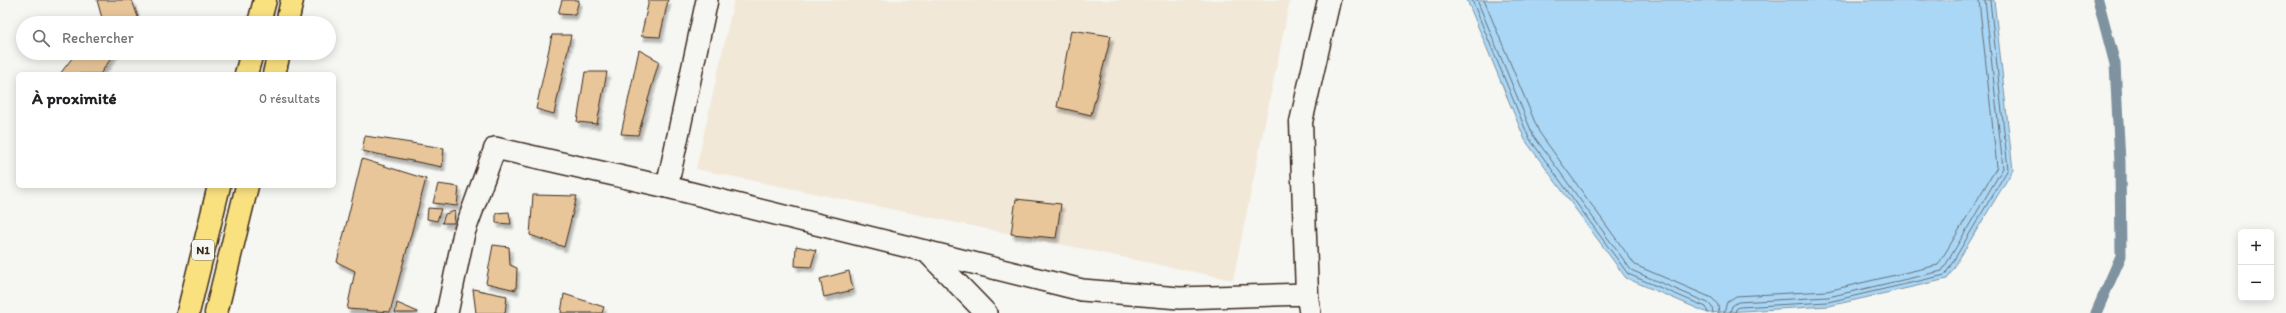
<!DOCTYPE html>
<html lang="fr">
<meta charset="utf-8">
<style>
:root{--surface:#fff;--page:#f6f6f6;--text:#202124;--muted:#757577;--line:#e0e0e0}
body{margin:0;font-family:Itim,sans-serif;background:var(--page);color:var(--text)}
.controls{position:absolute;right:12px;bottom:12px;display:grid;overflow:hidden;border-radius:6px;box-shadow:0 2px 10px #0003}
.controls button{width:36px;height:36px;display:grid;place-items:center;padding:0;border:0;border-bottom:1px solid var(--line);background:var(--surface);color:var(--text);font:20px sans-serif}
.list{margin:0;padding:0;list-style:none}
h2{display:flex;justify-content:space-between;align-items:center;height:52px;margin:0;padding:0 16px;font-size:17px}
h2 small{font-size:13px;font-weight:400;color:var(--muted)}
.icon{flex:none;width:22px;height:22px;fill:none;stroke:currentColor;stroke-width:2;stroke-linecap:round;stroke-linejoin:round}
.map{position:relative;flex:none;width:2286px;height:313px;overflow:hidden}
.search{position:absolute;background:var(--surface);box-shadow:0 2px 10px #0003;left:16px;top:16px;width:320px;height:44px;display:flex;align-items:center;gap:10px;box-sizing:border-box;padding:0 14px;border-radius:22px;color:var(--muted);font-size:15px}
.panel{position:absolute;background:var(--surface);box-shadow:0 2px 10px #0003;left:16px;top:72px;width:320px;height:116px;border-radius:6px}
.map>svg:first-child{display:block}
.built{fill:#f2e8d8}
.water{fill:#aad7f6;stroke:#7e92a0}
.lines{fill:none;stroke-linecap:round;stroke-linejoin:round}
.shore{stroke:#676f74;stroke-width:1}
.stream{stroke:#7e92a0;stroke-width:11}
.building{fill:#e8c69a;stroke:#3b2a1e;filter:url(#shadow)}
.lane-casing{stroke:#3b2a1e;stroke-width:24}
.street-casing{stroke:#3b2a1e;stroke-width:25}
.primary-casing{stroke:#3b2a1e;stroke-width:25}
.lane{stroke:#f6f6f2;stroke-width:21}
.street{stroke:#f6f6f2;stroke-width:22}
.primary{stroke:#fae180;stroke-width:22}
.labels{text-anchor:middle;stroke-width:3.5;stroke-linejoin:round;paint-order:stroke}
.shield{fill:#f6f6f2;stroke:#73675e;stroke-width:1}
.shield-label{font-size:12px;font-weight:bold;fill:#3b2a1e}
</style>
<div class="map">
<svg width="2286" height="313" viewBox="0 0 2286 313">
<defs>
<filter id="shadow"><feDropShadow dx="2.5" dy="4.5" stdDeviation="1" flood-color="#0004"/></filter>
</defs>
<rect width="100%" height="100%" fill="#f6f6f2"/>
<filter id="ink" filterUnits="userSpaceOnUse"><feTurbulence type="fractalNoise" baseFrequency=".025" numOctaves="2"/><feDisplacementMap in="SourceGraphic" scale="8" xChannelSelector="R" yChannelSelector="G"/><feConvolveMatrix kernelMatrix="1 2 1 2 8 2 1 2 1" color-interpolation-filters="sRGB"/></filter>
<g filter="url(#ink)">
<path class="built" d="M734,0H1290L1233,280L696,169Z"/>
<path class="water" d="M1467,0H1994L2013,170L1947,279L1829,306L1708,313L1626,278L1525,140Z"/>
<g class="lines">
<g class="shore">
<path d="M1472,0L1529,138L1628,274L1706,307L1708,313"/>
<path d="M1477,0L1533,135L1631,270L1708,303L1712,307L1713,313"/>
<path d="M1484,0L1539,132L1635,265L1712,298L1718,305L1719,313"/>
<path d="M1724,313L1727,302L1736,296L1827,291L1938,265L1997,167L1979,0"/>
<path d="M1730,313L1732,306L1738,302L1828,297L1942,271L2003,168L1985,0"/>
<path d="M1735,313L1736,309L1739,307L1828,302L1945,275L2008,169L1990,0"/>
</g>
<path class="stream" d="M2096,313L2121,256L2120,162L2115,64L2098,0"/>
</g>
<g class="building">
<path d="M97,0H132L139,20L136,23H99L102,18Z"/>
<path d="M562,0H579L575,15L558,14Z"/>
<path d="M649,0H668L660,37L641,36Z"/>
<path d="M1071,30L1111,36L1091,115L1057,107Z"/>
<path d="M552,35H571L554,114L536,109Z"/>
<path d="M639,50L659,61L638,135L621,134Z"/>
<path d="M76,53H115L100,74H60Z"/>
<path d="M585,72H607L597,124L577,122Z"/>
<path d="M365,136L444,148L442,167L362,151Z"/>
<path d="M362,159L426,179L390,312L347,309L355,271L337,262Z"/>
<path d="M438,184L459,187L457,206L433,203Z"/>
<path d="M533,195L577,196L564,247L530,235Z"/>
<path d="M1016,199L1061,204L1056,238L1011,234Z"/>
<path d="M428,208L441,209L437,221L427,219Z"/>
<path d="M455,211L454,223H442L445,214Z"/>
<path d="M509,212L511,224L496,223V213Z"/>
<path d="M493,245L509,247L510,265L517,268L516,290L486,283Z"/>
<path d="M796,246L816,250L811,267L795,266Z"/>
<path d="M849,271L853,290L824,297L820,279Z"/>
<path d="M473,289L507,296L505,313H476Z"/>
<path d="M564,294L604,307L602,313H561Z"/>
<path d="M397,303L418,312V313H395Z"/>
</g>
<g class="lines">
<defs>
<g id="lane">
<path d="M667,187L707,0"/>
<path d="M926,251L986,313"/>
<path d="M447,313L464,233L495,148L667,187L1082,290L1179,298L1307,294L1310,313"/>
</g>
<path id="street" d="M1307,294L1301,122L1329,0"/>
<g id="primary">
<path d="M259,23L265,0"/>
<path d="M287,23L292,0"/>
<path d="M246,74L252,53"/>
<path d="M274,74L279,53"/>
<path d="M188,313L219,186"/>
<path d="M216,313L247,186"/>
</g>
</defs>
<use href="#lane" class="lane-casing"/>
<use href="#street" class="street-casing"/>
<use href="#primary" class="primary-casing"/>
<use href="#lane" class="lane"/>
<use href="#street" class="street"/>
<use href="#primary" class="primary"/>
</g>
</g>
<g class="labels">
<rect class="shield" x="192" y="240" width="22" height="20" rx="3"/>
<g class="shield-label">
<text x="203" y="254">N1</text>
</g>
</g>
</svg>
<div class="controls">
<button>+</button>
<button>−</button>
</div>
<div class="search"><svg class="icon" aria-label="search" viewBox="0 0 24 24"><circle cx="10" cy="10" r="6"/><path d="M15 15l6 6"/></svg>Rechercher</div>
<section class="panel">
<h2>À proximité<small>0 résultats</small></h2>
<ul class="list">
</ul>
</section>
</div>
